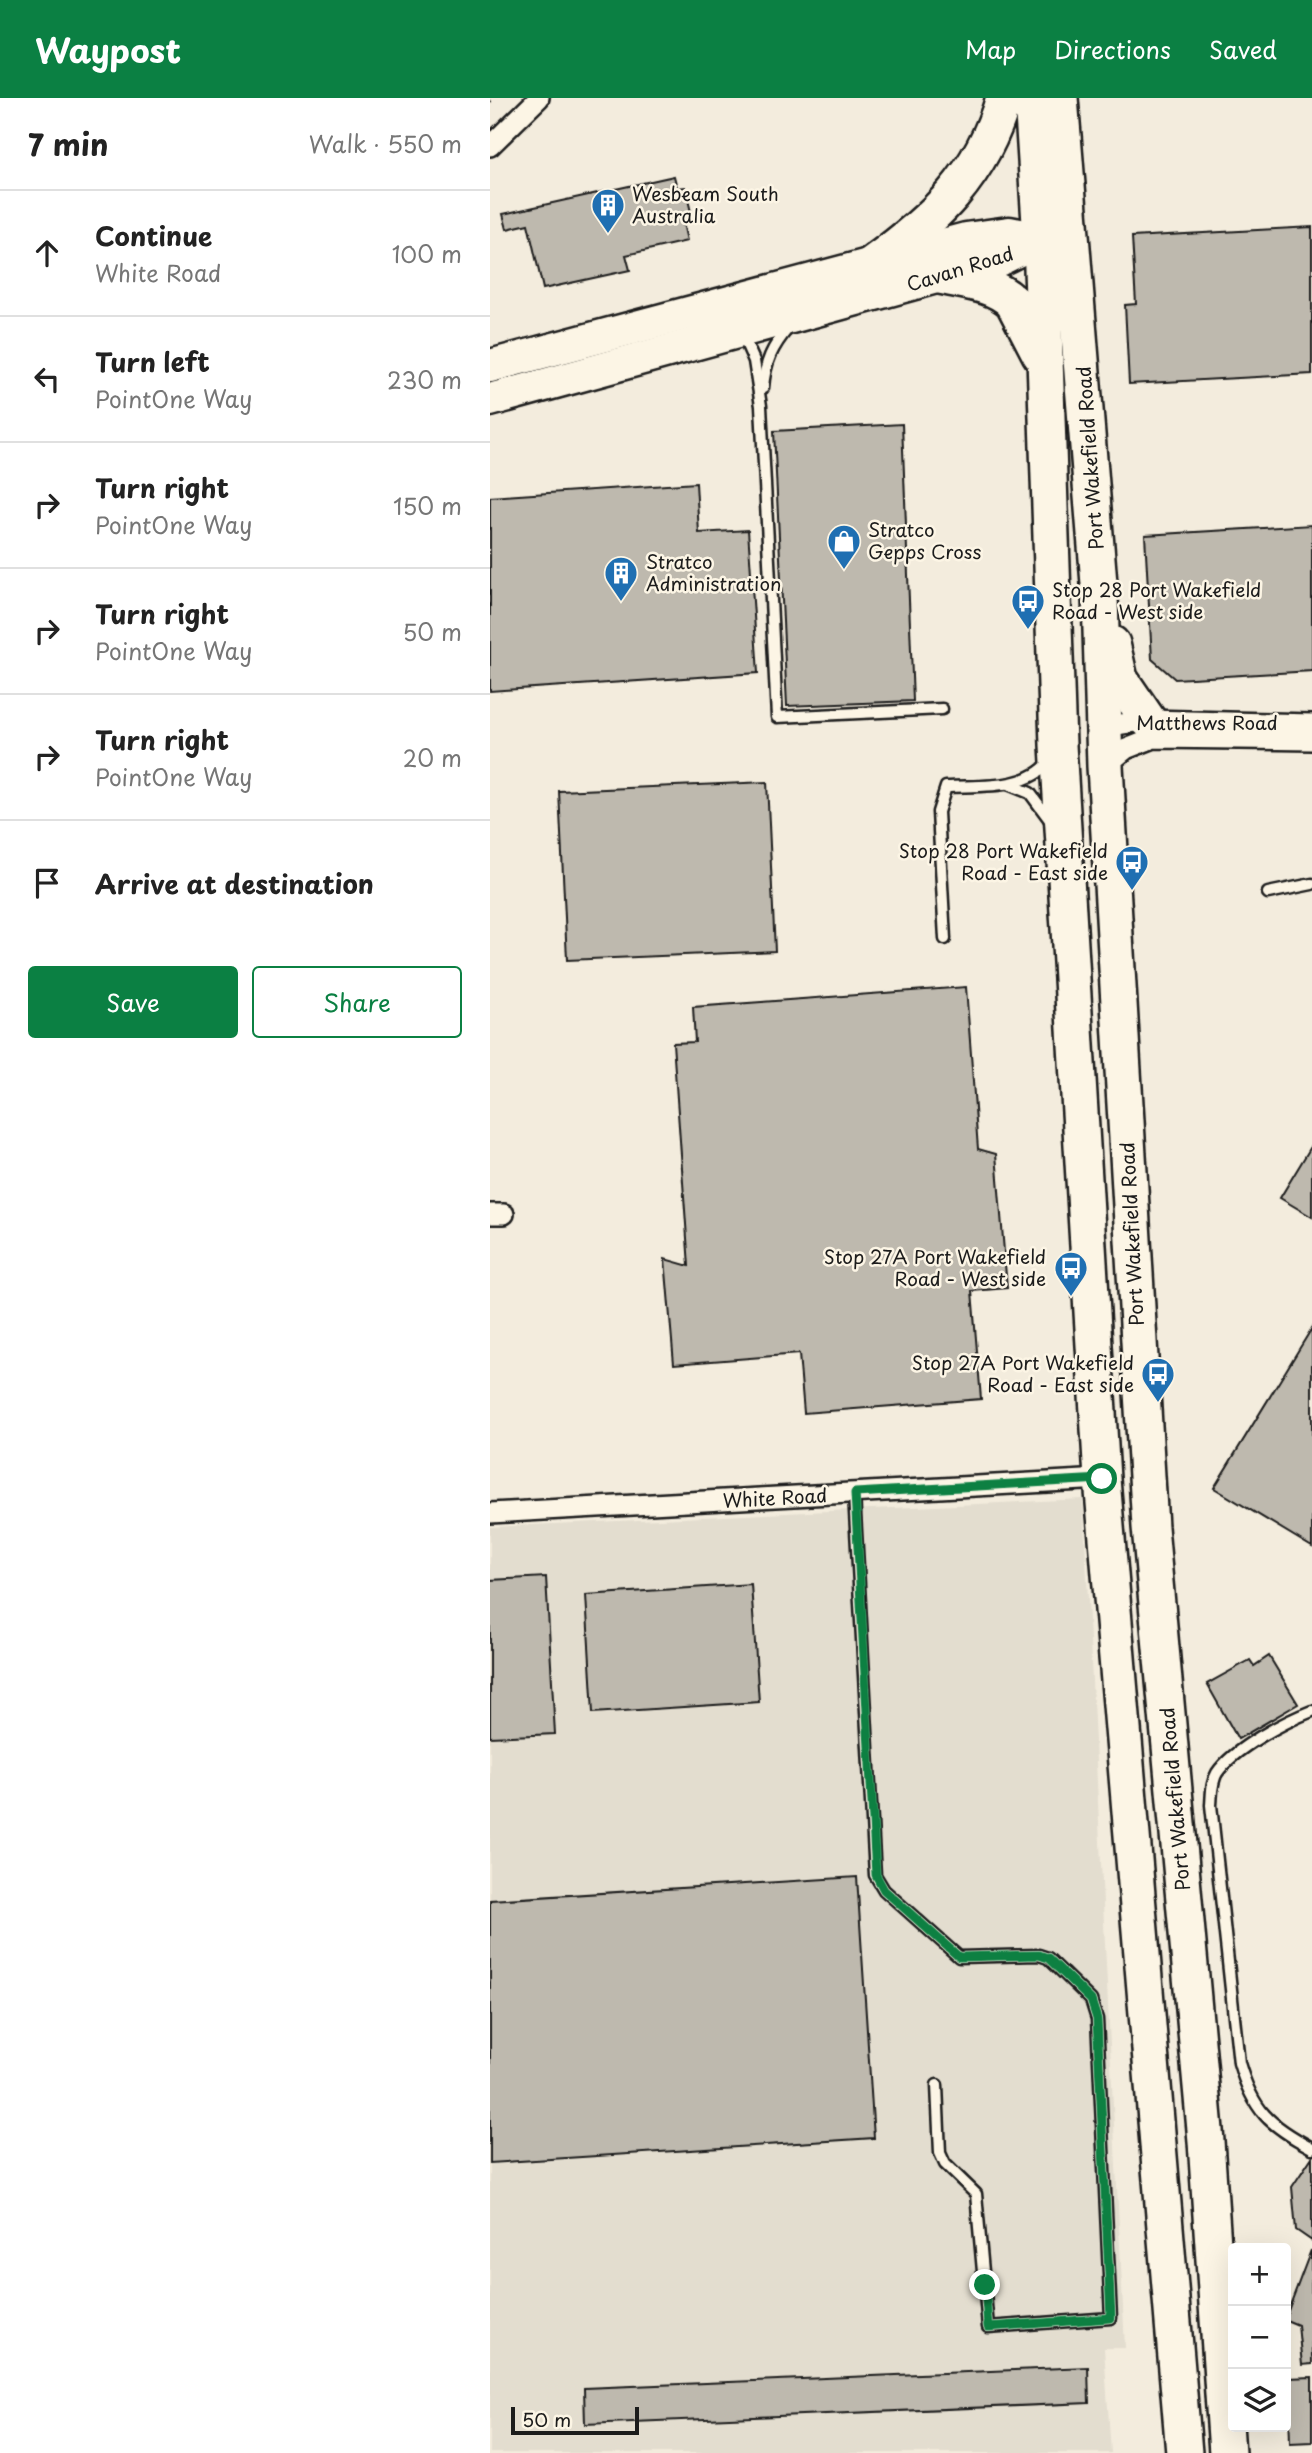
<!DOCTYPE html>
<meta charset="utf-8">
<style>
:root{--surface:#fff;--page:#f2f2f2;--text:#222;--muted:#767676;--line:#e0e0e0;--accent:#0b8043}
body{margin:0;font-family:"Playpen Sans",sans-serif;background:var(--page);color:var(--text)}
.controls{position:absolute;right:21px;bottom:21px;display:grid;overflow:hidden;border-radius:7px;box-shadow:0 7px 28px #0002}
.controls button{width:63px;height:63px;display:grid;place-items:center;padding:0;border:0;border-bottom:2px solid var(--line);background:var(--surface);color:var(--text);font:35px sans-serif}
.scale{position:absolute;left:21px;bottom:18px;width:128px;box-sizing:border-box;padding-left:7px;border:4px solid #1c1c1c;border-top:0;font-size:19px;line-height:24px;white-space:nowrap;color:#1c1c1c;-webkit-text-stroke:5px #fcf5e5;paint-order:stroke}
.stop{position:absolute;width:21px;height:21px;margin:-16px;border:5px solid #0b8043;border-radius:50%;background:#fff}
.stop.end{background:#0b8043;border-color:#fff;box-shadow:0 2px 7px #0008}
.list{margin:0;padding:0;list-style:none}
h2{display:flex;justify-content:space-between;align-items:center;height:91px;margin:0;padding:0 28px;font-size:30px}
h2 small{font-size:23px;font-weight:400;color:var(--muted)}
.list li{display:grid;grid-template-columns:46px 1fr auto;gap:21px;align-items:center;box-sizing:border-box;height:126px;padding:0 28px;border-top:2px solid var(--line)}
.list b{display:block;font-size:26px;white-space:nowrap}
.list p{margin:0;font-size:23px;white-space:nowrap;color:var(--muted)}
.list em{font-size:23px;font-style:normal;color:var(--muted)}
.actions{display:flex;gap:14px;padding:21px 28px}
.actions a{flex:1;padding:16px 0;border:2px solid var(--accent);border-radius:7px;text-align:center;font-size:24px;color:var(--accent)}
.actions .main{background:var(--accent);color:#fff}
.icon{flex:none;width:38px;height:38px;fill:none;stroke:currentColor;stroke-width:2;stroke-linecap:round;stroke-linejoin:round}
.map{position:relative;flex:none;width:822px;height:2355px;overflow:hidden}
header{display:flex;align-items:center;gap:42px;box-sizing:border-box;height:98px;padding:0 35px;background:var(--accent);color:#fff}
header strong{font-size:33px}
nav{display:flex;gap:38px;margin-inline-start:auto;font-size:24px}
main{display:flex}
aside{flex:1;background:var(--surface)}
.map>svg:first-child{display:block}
.built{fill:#e3ddcf}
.building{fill:#beb9ae;stroke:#1c1c1c;stroke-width:2}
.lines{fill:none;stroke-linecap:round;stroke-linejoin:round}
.lane-casing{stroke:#1c1c1c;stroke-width:15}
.street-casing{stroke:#1c1c1c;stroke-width:24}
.primary-casing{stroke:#1c1c1c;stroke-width:37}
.highway-casing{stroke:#1c1c1c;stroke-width:40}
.path{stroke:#1c1c1c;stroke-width:2.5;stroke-dasharray:2 5;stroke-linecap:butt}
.lane{stroke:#fcf5e5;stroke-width:10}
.street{stroke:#fcf5e5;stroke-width:19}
.primary{stroke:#fcf5e5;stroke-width:32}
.highway{stroke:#fcf5e5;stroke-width:35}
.route{stroke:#0b8043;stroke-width:9}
.labels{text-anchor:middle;stroke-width:5;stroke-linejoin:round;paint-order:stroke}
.poi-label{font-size:19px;fill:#1c1c1c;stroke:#fcf5e5;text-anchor:start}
.street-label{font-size:19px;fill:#1c1c1c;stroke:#fcf5e5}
</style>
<header>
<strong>Waypost</strong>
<nav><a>Map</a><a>Directions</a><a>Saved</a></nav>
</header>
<main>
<aside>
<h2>7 min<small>Walk · 550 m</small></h2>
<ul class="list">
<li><svg class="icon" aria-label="ahead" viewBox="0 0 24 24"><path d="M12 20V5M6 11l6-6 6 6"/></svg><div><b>Continue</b><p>White Road</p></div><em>100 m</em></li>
<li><svg class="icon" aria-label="left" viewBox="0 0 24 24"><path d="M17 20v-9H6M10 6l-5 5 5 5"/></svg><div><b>Turn left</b><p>PointOne Way</p></div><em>230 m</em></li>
<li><svg class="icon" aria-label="right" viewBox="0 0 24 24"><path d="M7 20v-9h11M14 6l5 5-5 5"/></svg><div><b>Turn right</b><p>PointOne Way</p></div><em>150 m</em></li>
<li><svg class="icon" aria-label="right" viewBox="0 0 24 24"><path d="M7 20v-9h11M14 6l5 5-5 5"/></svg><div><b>Turn right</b><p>PointOne Way</p></div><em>50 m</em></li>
<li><svg class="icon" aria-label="right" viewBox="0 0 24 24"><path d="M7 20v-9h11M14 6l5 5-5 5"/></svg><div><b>Turn right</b><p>PointOne Way</p></div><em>20 m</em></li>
<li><svg class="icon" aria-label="arrive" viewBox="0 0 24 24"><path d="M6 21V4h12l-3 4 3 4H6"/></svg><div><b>Arrive at destination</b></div></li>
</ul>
<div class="actions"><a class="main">Save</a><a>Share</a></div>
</aside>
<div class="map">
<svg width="822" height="2355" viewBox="0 0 822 2355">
<rect width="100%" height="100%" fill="#f3ecdd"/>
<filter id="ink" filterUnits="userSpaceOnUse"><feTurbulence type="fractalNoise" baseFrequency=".0143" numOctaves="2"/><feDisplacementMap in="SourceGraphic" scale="14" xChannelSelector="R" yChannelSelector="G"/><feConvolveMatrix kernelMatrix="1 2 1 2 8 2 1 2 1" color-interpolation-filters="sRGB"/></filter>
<g filter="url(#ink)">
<path class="built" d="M593,1401L635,2250H614L621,2355H0V1429Z"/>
<g class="building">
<path d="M184,78L187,90L195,89L201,114L191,116L197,143L136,157L140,172L53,191L38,126L17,131L13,116Z"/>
<path d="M822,129V276L639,286L635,207L646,206L642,139Z"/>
<path d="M412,326L423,603L297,608L284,333Z"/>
<path d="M206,385L209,435L258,432L268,575L0,593V399Z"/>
<path d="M822,427V573L685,581L662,561L655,437Z"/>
<path d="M277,684L285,853L77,862L69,693Z"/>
<path d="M476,889L488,1051L506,1056L517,1190L482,1193L491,1301L314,1315L309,1256L184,1266L175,1161L199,1168L183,945L205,944L203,909Z"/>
<path d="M822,1047V1119L790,1100Z"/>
<path d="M822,1230V1449L724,1390Z"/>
<path d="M56,1479L65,1636L0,1639V1482Z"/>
<path d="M261,1486L269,1604L103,1615L96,1497Z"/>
<path d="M779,1558L808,1606L748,1641L717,1586L760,1562L764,1568Z"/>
<path d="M367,1779L384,2040L0,2065V1802Z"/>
<path d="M822,2059V2143L806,2132L802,2089Z"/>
<path d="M821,2152L822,2266L812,2267L808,2227L796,2222V2218Z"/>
<path d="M598,2269L599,2305L95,2326L94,2290Z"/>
<path d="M822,2279V2344L800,2345L798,2280Z"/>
</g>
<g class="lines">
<defs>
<g id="lane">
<path d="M249,243L256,245L264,263L271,308L287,619L452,611"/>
<path d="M273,290C275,264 282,249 299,229"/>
<path d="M518,686L540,695L560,722"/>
<path d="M778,795L822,786"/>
<path d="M455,841L448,714L456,689C489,687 537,693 560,663"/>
<path d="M364,1396L385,1777L394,1792L469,1859L549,1857L558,1860L601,1902L607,1921L621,2220L498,2229L486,2096L455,2066L450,2055L447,1987"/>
<path d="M822,1613C794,1624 744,1650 727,1675C721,1685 722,1696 721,1707L749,1965C763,2013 779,2027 822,2050"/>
</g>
<g id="street">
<path d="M0,48L49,0"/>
<path d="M613,629L658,622L822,626"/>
<path d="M615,668L636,651L664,640L822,642"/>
<path d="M0,1116H14"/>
<path d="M0,1415L612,1381"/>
</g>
<g id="primary">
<path d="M0,268L476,141L519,135L551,141"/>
<path d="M0,302L508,162L551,141"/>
</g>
<g id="highway">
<path d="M542,0L551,141L568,647L612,1381L694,2355"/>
<path d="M570,0L610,498L615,668L660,1429L716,2043L737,2355"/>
<path d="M381,167C445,121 491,79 514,0"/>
<path d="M450,178C476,184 503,185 523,204L550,256"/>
<path d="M622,546L630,581L658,622"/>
</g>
</defs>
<use href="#lane" class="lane-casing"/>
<use href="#street" class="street-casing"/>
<use href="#primary" class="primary-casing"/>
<use href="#highway" class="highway-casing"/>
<path class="path" d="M0,4L4,0"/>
<use href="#lane" class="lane"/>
<use href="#street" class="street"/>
<use href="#primary" class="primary"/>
<use href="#highway" class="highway"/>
</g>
</g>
<g class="lines" filter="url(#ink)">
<path class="route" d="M495,2187L498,2229L621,2220L607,1921L601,1902L558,1860L549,1857L469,1859L394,1792L386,1777L365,1395L612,1381"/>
</g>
<defs>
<symbol id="building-pin" viewBox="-11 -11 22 30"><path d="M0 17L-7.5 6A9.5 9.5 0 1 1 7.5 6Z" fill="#1f6fb2" stroke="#fcf5e5"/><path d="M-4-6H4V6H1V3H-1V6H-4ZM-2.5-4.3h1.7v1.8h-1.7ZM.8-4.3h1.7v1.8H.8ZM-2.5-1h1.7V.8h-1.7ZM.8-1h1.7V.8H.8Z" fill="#fff"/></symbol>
<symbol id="shop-pin" viewBox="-11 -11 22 30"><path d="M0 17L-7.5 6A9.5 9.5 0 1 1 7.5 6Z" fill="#1f6fb2" stroke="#fcf5e5"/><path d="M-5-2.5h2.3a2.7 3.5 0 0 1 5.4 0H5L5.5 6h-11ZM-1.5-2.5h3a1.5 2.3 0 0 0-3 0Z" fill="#fff"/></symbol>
<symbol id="bus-pin" viewBox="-11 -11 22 30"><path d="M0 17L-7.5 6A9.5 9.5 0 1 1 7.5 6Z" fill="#1f6fb2" stroke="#fcf5e5"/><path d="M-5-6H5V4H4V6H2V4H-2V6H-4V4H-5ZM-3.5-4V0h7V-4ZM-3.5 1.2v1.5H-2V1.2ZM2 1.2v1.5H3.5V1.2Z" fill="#fff"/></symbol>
</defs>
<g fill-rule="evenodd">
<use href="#building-pin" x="99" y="88" width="38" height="52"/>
<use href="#shop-pin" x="335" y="424" width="38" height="52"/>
<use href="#building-pin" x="112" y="456" width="38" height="52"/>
<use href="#bus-pin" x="519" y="484" width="38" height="52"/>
<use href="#bus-pin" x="623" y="745" width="38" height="52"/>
<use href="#bus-pin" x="562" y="1151" width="38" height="52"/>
<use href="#bus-pin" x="649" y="1257" width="38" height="52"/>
</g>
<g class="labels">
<g class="poi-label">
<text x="142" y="103">Wesbeam South<tspan x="142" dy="22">Australia</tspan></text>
<text x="378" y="439">Stratco<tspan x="378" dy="22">Gepps Cross</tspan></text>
<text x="156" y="471">Stratco<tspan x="156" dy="22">Administration</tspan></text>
<text x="562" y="499">Stop 28 Port Wakefield<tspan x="562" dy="22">Road - West side</tspan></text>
<text x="618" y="760" text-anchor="end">Stop 28 Port Wakefield<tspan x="618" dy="22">Road - East side</tspan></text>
<text x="556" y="1166" text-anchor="end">Stop 27A Port Wakefield<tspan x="556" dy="22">Road - West side</tspan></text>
<text x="644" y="1272" text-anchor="end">Stop 27A Port Wakefield<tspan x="644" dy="22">Road - East side</tspan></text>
</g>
<g class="street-label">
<text transform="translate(470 171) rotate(-17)" y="7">Cavan Road</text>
<text transform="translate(600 360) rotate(-94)" y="7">Port Wakefield Road</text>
<text x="717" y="632">Matthews Road</text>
<text transform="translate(642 1136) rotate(-93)" y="7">Port Wakefield Road</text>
<text transform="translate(285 1400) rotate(-3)" y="7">White Road</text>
<text transform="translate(685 1701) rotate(-95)" y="7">Port Wakefield Road</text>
</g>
</g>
</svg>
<div class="controls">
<button>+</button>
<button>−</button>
<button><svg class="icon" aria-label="layers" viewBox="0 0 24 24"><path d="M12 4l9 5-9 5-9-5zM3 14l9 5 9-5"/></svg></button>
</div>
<div class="scale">50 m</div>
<div class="stop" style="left:612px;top:1381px"></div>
<div class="stop end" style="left:495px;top:2187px"></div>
</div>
</main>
